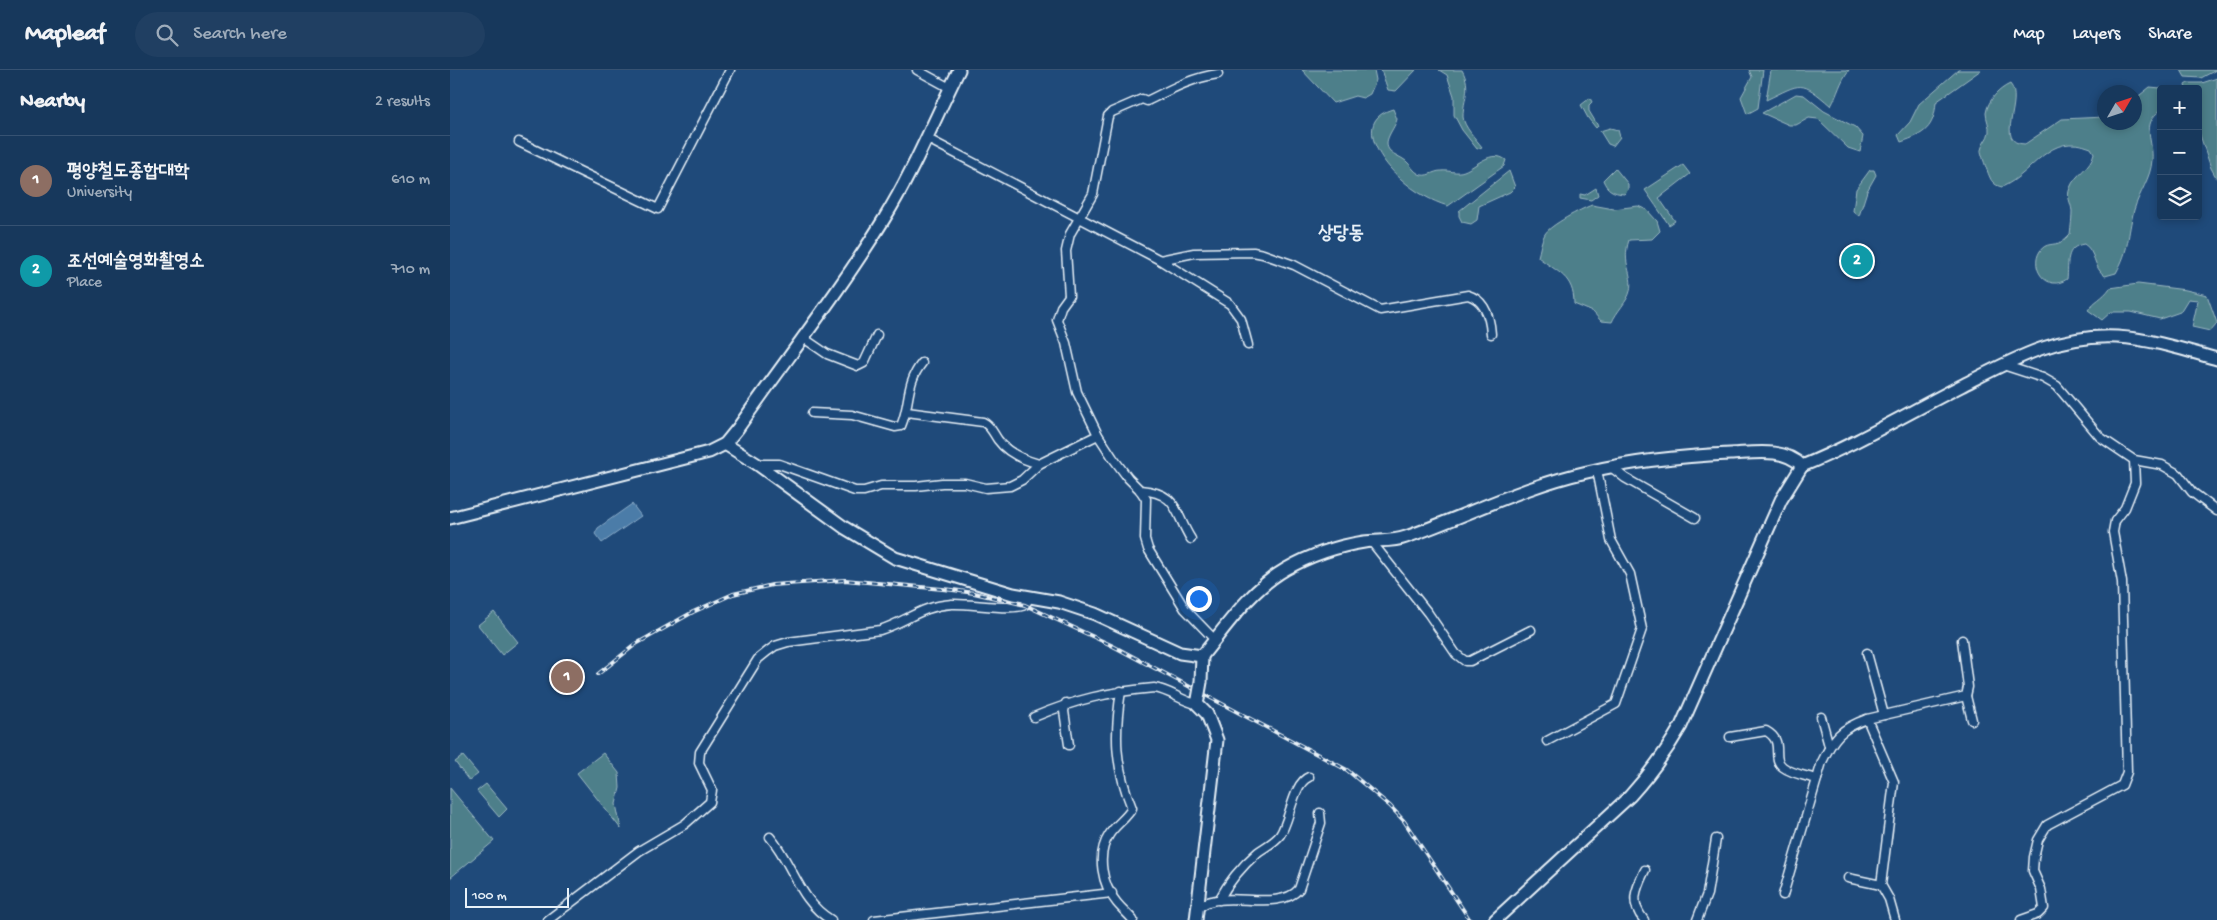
<!DOCTYPE html>
<meta charset="utf-8">
<style>
:root{--surface:#17385c;--page:#203f62;--text:#f1f3f6;--muted:#9eacbb;--line:#365272;--accent:#ff9aa2}
body{margin:0;font-family:"Gochi Hand","Poor Story",sans-serif;background:var(--page);color:var(--text)}
.controls{position:absolute;right:15px;top:15px;display:grid;overflow:hidden;border-radius:5px;box-shadow:0 2px 8px #0003}
.controls button{width:45px;height:45px;display:grid;place-items:center;padding:0;border:0;border-bottom:1px solid var(--line);background:var(--surface);color:var(--text);font:25px sans-serif}
.compass{position:absolute;left:1647px;top:15px;width:45px;height:45px;border-radius:50%;background:var(--surface);box-shadow:0 2px 8px #0003;rotate:51deg}
.scale{position:absolute;left:15px;bottom:12px;width:104px;box-sizing:border-box;padding-left:5px;border:2px solid #e8f1f8;border-top:0;font-size:14px;line-height:18px;white-space:nowrap;color:#e8f1f8;-webkit-text-stroke:4px #1f4a7a;paint-order:stroke}
.you{position:absolute;left:748px;top:528px;width:18px;height:18px;margin:-12px;border:4px solid #fff;border-radius:50%;background:#1a73e8;box-shadow:0 0 0 8px #1a73e833}
.badge{display:grid;place-items:center;width:32px;height:32px;border-radius:50%;background:var(--accent);color:#fff;font-size:16px;font-weight:700}
.pin{position:absolute;translate:-50% -50%;border:2px solid #fff;box-shadow:0 1px 5px #0006}
.list{margin:0;padding:0;list-style:none}
h2{display:flex;justify-content:space-between;align-items:center;height:65px;margin:0;padding:0 20px;font-size:21px}
h2 small{font-size:16px;font-weight:400;color:var(--muted)}
.list li{display:grid;grid-template-columns:32px 1fr auto;gap:15px;align-items:center;box-sizing:border-box;height:90px;padding:0 20px;border-top:1px solid var(--line)}
.list b{display:block;font-size:19px;white-space:nowrap}
.list p{margin:0;font-size:16px;white-space:nowrap;color:var(--muted)}
.list em{font-size:16px;font-style:normal;color:var(--muted)}
.icon{flex:none;width:28px;height:28px;fill:none;stroke:currentColor;stroke-width:2;stroke-linecap:round;stroke-linejoin:round}
.map{position:relative;flex:none;width:1767px;height:850px;overflow:hidden}
header{display:flex;align-items:center;gap:30px;box-sizing:border-box;height:70px;padding:0 25px;background:var(--surface);border-bottom:1px solid var(--line)}
header strong{font-size:24px}
nav{display:flex;gap:28px;margin-inline-start:auto;font-size:18px}
.search{width:350px;height:45px;background:var(--page);display:flex;align-items:center;gap:12px;box-sizing:border-box;padding:0 18px;border-radius:28px;color:var(--muted);font-size:19px}
main{display:flex}
aside{flex:1;background:var(--surface)}
.map>svg:first-child{display:block}
.green{fill:#4e7f8a;stroke:#9bb8c1}
.water{fill:#4b7ca8;stroke:#8aabc8}
.lines{fill:none;stroke-linecap:round;stroke-linejoin:round}
.street-casing{stroke:#e8f1f8;stroke-width:11}
.secondary-casing{stroke:#e8f1f8;stroke-width:15}
.street{stroke:#1f4a7a;stroke-width:8}
.secondary{stroke:#1f4a7a;stroke-width:11}
.rail-casing{stroke:#e8f1f8;stroke-width:4}
.rail{stroke:#1f4a7a;stroke-width:2;stroke-dasharray:5.5;stroke-linecap:butt}
.secondary-bridge-casing{stroke:#e8f1f8;stroke-width:15;stroke-linecap:butt}
.secondary-bridge{stroke:#1f4a7a;stroke-width:11}
.labels{text-anchor:middle;stroke-width:4;stroke-linejoin:round;paint-order:stroke}
.quarter-label{font-size:19px;font-weight:bold;fill:#e8f1f8;stroke:#1f4a7a}
</style>
<header>
<strong>Mapleaf</strong>
<div class="search"><svg class="icon" aria-label="search" viewBox="0 0 24 24"><circle cx="10" cy="10" r="6"/><path d="M15 15l6 6"/></svg>Search here</div>
<nav><a>Map</a><a>Layers</a><a>Share</a></nav>
</header>
<main>
<aside>
<h2>Nearby<small>2 results</small></h2>
<ul class="list">
<li><span class="badge" style="background:#8d6e63">1</span><div><b>평양철도종합대학</b><p>University</p></div><em>610 m</em></li>
<li><span class="badge" style="background:#0f9aa8">2</span><div><b>조선예술영화촬영소</b><p>Place</p></div><em>710 m</em></li>
</ul>
</aside>
<div class="map">
<svg width="1767" height="850" viewBox="0 0 1767 850">
<rect width="100%" height="100%" fill="#1f4a7a"/>
<filter id="ink" filterUnits="userSpaceOnUse"><feTurbulence type="fractalNoise" baseFrequency=".02" numOctaves="2"/><feDisplacementMap in="SourceGraphic" scale="10" xChannelSelector="R" yChannelSelector="G"/><feConvolveMatrix kernelMatrix="1 2 1 2 8 2 1 2 1" color-interpolation-filters="sRGB"/></filter>
<g filter="url(#ink)">
<g class="green">
<path d="M852,0H924L926,10L920,24L913,28L905,26L883,33Z"/>
<path d="M931,0H966L946,21L938,20Z"/>
<path d="M989,0H1012C1022,18 1013,29 1013,47C1014,57 1026,69 1032,77L1027,79L1012,60L1004,45V26L997,5Z"/>
<path d="M1299,0H1313L1308,38L1297,44L1291,27L1302,7Z"/>
<path d="M1321,0H1399C1390,11 1388,24 1381,36C1350,9 1352,13 1316,30Z"/>
<path d="M1508,0H1531L1486,32C1484,58 1475,64 1451,72L1448,65L1460,52L1469,34Z"/>
<path d="M1731,0H1766L1751,8L1735,7Z"/>
<path d="M1767,8V109L1761,98L1748,59V19H1736L1735,15L1738,13H1752Z"/>
<path d="M1560,14C1575,30 1543,74 1575,74L1612,49L1654,47V52H1684L1685,29L1700,17L1711,18V40C1690,54 1704,72 1702,90C1701,108 1689,123 1684,140C1677,166 1680,178 1666,203L1655,206C1643,198 1646,181 1634,174C1614,177 1619,194 1617,209C1597,223 1579,198 1590,181C1596,172 1604,176 1611,172C1614,170 1617,167 1620,164C1621,157 1622,148 1622,141C1621,132 1616,127 1620,118C1625,104 1641,98 1644,83L1641,78C1598,61 1586,102 1552,117C1548,116 1545,115 1542,111C1540,110 1530,81 1531,80C1532,73 1538,69 1539,62C1540,56 1536,49 1536,43C1538,30 1549,19 1560,14Z"/>
<path d="M1346,24L1354,25L1374,41L1405,57L1413,66L1410,82L1398,78L1368,49L1359,48L1346,55H1339L1312,43Z"/>
<path d="M1140,28L1142,32L1139,35V41L1148,56L1146,58L1138,48L1131,35Z"/>
<path d="M943,39L947,49C945,59 931,71 940,81C944,85 951,87 956,91C961,95 963,101 969,104C977,108 983,101 991,101C1000,100 1006,104 1014,101C1027,96 1041,79 1056,90L1054,96L998,136C981,131 964,121 951,109C930,91 903,50 943,39Z"/>
<path d="M1160,58L1168,60L1170,67L1163,76L1158,74L1150,61Z"/>
<path d="M1233,95L1240,104L1209,128L1225,151L1219,155L1195,120Z"/>
<path d="M1165,98L1178,114V120L1174,124C1163,123 1157,120 1153,110Z"/>
<path d="M1420,100H1424L1426,105L1417,121L1409,146L1403,141L1406,119Z"/>
<path d="M1059,101L1065,117L1060,122L1029,136L1027,150L1021,154L1012,152L1009,146V141Z"/>
<path d="M1146,118L1148,125L1141,130L1130,128V124L1135,125Z"/>
<path d="M1142,135L1164,139L1188,136L1197,140L1207,151L1210,161L1202,169L1179,170C1171,195 1184,202 1180,221C1178,231 1166,242 1162,252L1151,251L1143,242L1124,234C1124,206 1108,203 1088,187C1090,180 1091,170 1095,164C1100,155 1131,139 1142,135Z"/>
<path d="M1688,214L1736,220L1757,225L1767,253L1760,261L1742,257L1748,230L1738,229L1730,242L1710,249L1681,242H1661L1652,250L1638,240C1645,230 1652,229 1660,218Z"/>
<path d="M44,542L68,572L52,585L28,555Z"/>
<path d="M153,683L169,703L170,718L166,734L171,759L127,703Z"/>
<path d="M13,686L28,704L19,711L5,692Z"/>
<path d="M36,714L57,739L49,747L27,721Z"/>
<path d="M0,718L44,771L0,808Z"/>
</g>
<path class="water" d="M182,434L191,446L152,473L145,464L148,458Z"/>
<g class="lines">
<defs>
<g id="street">
<path d="M467,0L500,18"/>
<path d="M476,68L710,190L744,183L803,182L813,184L844,195L930,240L1018,225C1035,230 1040,248 1041,264"/>
<path d="M69,72L208,139L280,0"/>
<path d="M710,190L780,234L791,249L798,275"/>
<path d="M352,267L377,284L408,296L414,293L427,265"/>
<path d="M1553,295L1593,308L1607,316L1650,367L1684,390L1685,413L1675,438L1665,451L1663,462L1672,512L1677,702L1672,715L1597,755L1588,770L1584,787L1583,801L1591,819L1594,838L1588,844L1571,850"/>
<path d="M457,342L533,352C541,356 543,363 548,370C558,384 574,390 589,394"/>
<path d="M362,343L402,345L445,357L451,356C461,333 455,314 472,293"/>
<path d="M1684,390L1712,395L1728,404L1742,422L1767,441"/>
<path d="M308,394H329L405,421H414L431,416H466L492,413H515L536,418L560,416L572,410L589,394L648,365"/>
<path d="M1161,397L1175,408L1245,448"/>
<path d="M690,420C729,423 724,442 741,469"/>
<path d="M921,471L978,543L1006,584L1015,591H1020L1081,560"/>
<path d="M765,570L735,539L698,479L695,469L696,429L690,420L678,408L663,388L648,365L627,322L616,273L607,250L611,237L619,226L616,181L620,164L643,124L658,46L662,42L692,29L697,31C721,19 741,8 768,4"/>
<path d="M1417,583L1434,645"/>
<path d="M671,621C664,666 665,696 682,738C677,748 665,755 659,765C646,785 652,815 667,833C672,839 678,844 683,850"/>
<path d="M1516,626L1522,650"/>
<path d="M616,633L614,641L619,675"/>
<path d="M584,647C627,629 658,622 704,618C720,620 731,631 747,634"/>
<path d="M1371,647L1379,676"/>
<path d="M1417,649L1444,712L1431,815L1439,829L1445,850"/>
<path d="M1280,667L1316,661C1336,672 1320,687 1333,697C1342,704 1357,706 1367,709"/>
<path d="M1097,671L1166,634L1192,559L1180,504L1161,470L1147,400"/>
<path d="M320,767C343,794 349,831 381,850"/>
<path d="M1398,808L1431,815"/>
<path d="M1333,825L1372,692C1383,668 1391,658 1417,649L1516,626L1518,617L1512,570"/>
<path d="M769,830C779,811 792,796 808,782C815,777 825,772 830,765C840,751 843,713 859,707"/>
<path d="M748,838C752,835 757,832 762,831C786,824 831,840 849,819L871,753L870,743"/>
<path d="M98,850L189,781L235,754L260,732L262,720L249,693L250,682L298,605L308,589L318,581L325,576L338,572L430,560C458,551 471,536 502,534C518,533 566,541 575,535L580,527"/>
<path d="M424,850L662,823"/>
<path d="M1194,850C1179,832 1186,819 1195,800"/>
<path d="M1247,850L1257,824L1266,769"/>
</g>
<g id="secondary">
<path d="M275,374L307,394L395,458L445,488L563,524L609,532L645,544L730,583L752,586C777,555 801,519 836,499C859,486 888,476 914,472C928,470 943,472 956,467C1016,446 1074,416 1137,402C1183,391 1233,386 1280,384C1304,383 1334,377 1352,396C1406,374 1458,343 1511,316C1562,290 1607,264 1667,267C1701,269 1735,280 1767,289"/>
<path d="M0,448L259,382L275,374L288,358C337,288 390,221 434,149C463,102 484,50 509,0"/>
<path d="M751,612L752,586"/>
<path d="M746,850L767,670L757,644L747,634L748,629"/>
<path d="M1045,850L1180,726C1200,704 1216,682 1231,656L1331,430L1352,396"/>
</g>
</defs>
<use href="#street" class="street-casing"/>
<use href="#secondary" class="secondary-casing"/>
<use href="#street" class="street"/>
<use href="#secondary" class="secondary"/>
<defs>
<path id="rail" d="M148,604L186,574L243,542L283,524L322,515L395,510L503,520L524,523L575,535L661,575L897,700L940,736L954,751L1020,850"/>
</defs>
<use href="#rail" class="rail-casing"/>
<use href="#rail" class="rail"/>
<defs>
<path id="secondary-bridge" d="M748,629L751,612"/>
</defs>
<use href="#secondary-bridge" class="secondary-bridge-casing"/>
<use href="#secondary-bridge" class="secondary-bridge"/>
</g>
</g>
<g class="labels">
<g class="quarter-label">
<text x="891" y="168">상당동</text>
</g>
</g>
</svg>
<div class="controls">
<button>+</button>
<button>−</button>
<button><svg class="icon" aria-label="layers" viewBox="0 0 24 24"><path d="M12 4l9 5-9 5-9-5zM3 14l9 5 9-5"/></svg></button>
</div>
<svg class="compass" viewBox="-18 -18 36 36"><path d="M0-13l5 13h-10z" fill="#e53935"/><path d="M0 13l5-13h-10z" fill="#9eacbb"/></svg>
<div class="scale">100 m</div>
<div class="you"></div>
<div class="pin badge" style="left:117px;top:607px;background:#8d6e63">1</div>
<div class="pin badge" style="left:1407px;top:191px;background:#0f9aa8">2</div>
</div>
</main>
